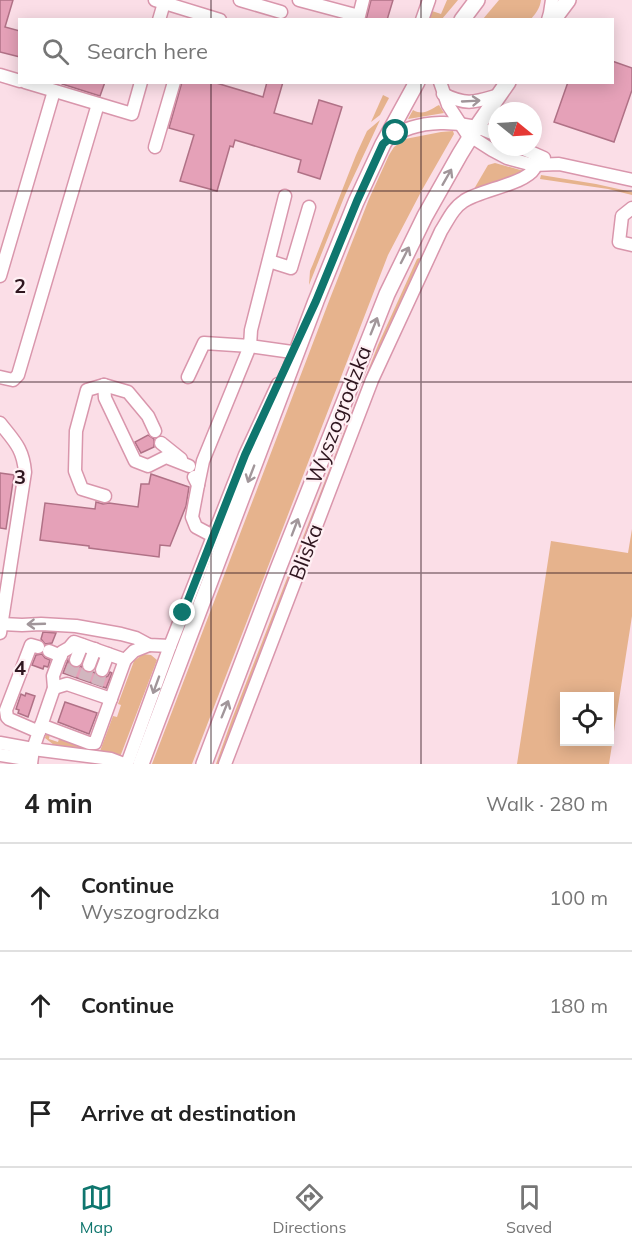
<!DOCTYPE html>
<meta charset="utf-8">
<style>
:root{--surface:#fff;--page:#f6f6f6;--text:#222;--muted:#767676;--line:#e0e0e0;--accent:#0f766e}
body{margin:0;font-family:Mulish,sans-serif;background:var(--page);color:var(--text)}
.controls{position:absolute;right:18px;bottom:18px;display:grid;overflow:hidden;border-radius:0px;box-shadow:0 3px 15px #0003}
.controls button{width:54px;height:54px;display:grid;place-items:center;padding:0;border:0;border-bottom:2px solid var(--line);background:var(--surface);color:var(--text);font:30px sans-serif}
.compass{position:absolute;left:488px;top:102px;width:54px;height:54px;border-radius:50%;background:var(--surface);box-shadow:0 3px 15px #0003;rotate:108deg}
.stop{position:absolute;width:18px;height:18px;margin:-14px;border:4px solid #0f766e;border-radius:50%;background:#fff}
.stop.end{background:#0f766e;border-color:#fff;box-shadow:0 2px 6px #0008}
.list{margin:0;padding:0;list-style:none}
h2{display:flex;justify-content:space-between;align-items:center;height:78px;margin:0;padding:0 24px;font-size:26px}
h2 small{font-size:20px;font-weight:400;color:var(--muted)}
.list li{display:grid;grid-template-columns:39px 1fr auto;gap:18px;align-items:center;box-sizing:border-box;height:108px;padding:0 24px;border-top:2px solid var(--line)}
.list b{display:block;font-size:22px;white-space:nowrap}
.list p{margin:0;font-size:20px;white-space:nowrap;color:var(--muted)}
.list em{font-size:20px;font-style:normal;color:var(--muted)}
.icon{flex:none;width:33px;height:33px;fill:none;stroke:currentColor;stroke-width:2;stroke-linecap:round;stroke-linejoin:round}
.map{position:relative;flex:none;width:632px;height:764px;overflow:hidden}
.search{position:absolute;background:var(--surface);box-shadow:0 3px 15px #0003;left:18px;right:18px;top:18px;height:66px;display:flex;align-items:center;gap:15px;box-sizing:border-box;padding:0 21px;border-radius:0px;color:var(--muted);font-size:22px}
.sheet{height:402px;background:var(--surface)}
nav{display:flex;justify-content:space-around;align-items:center;box-sizing:border-box;height:84px;border-top:2px solid var(--line);background:var(--surface);font-size:16px;color:var(--muted)}
nav a{display:grid;justify-items:center;gap:3px}
nav .on{color:var(--accent)}
.map>svg:first-child{display:block}
.green{fill:#e6b38d;fill-rule:evenodd}
.building{fill:#e5a1b8;stroke:#b07186;stroke-width:1.5}
.lines{fill:none;stroke-linecap:round;stroke-linejoin:round}
.minor-tunnel{stroke:#d2b6bf;stroke-width:12;stroke-dasharray:12 6;stroke-linecap:butt}
.minor-casing{stroke:#d996ac;stroke-width:15}
.major-casing{stroke:#d996ac;stroke-width:18}
.minor{stroke:#fff;stroke-width:12}
.major{stroke:#fff;stroke-width:15}
.oneway{stroke:#a1969a}
.route{stroke:#0f766e;stroke-width:8}
.grid{fill:none;stroke:#2f161f;stroke-width:1.5;stroke-opacity:0.55}
.labels{text-anchor:middle;stroke-width:4.5;stroke-linejoin:round;paint-order:stroke}
.street-label{font-size:21px;fill:#2f161f;stroke:#fff0f4}
.grid-label{font-size:20px;text-anchor:middle;font-weight:bold;fill:#2f161f;stroke:#fff0f4;stroke-width:4.5;stroke-linejoin:round;paint-order:stroke}
</style>
<div class="map">
<svg width="632" height="764" viewBox="0 0 632 764">
<rect width="100%" height="100%" fill="#fbdee7"/>
<g class="green">
<path d="M447,0H458L442,19H429L432,11L441,14Z"/>
<path d="M499,0H541C540,8 536,13 531,19H483Z"/>
<path d="M383,95L389,98L380,115L371,122Z"/>
<path d="M439,105L444,113L408,119L413,110C424,116 429,110 439,105Z"/>
<path d="M380,120L345,195L309,285L310,271L313,264L356,155L367,131Z"/>
<path d="M453,131L454,134L422,190L388,255L192,764H152L329,301L369,199L389,155L394,147L405,139L441,132Z"/>
<path d="M495,163L524,171V172L502,181L474,189L488,165Z"/>
<path d="M541,175L596,184L632,192V195L608,189L540,179Z"/>
<path d="M419,258L422,259L220,764H216L232,719L378,345L417,259Z"/>
<path d="M632,529V616L609,764H517L551,541L628,553ZM564,696H610V742H564Z"/>
<path d="M143,654L151,655L157,660L120,757L60,747L54,745L45,738L46,734L50,733L49,739L58,742L60,736L100,751L113,716L117,717L121,705L118,704L134,661Z"/>
</g>
<g class="building">
<path d="M0,0H13L5,27L20,31V57L0,52Z"/>
<path d="M371,0H393L387,20H366Z"/>
<path d="M612,61L632,68V90L614,142L554,122L568,82H612Z"/>
<path d="M62,82H105L100,96L62,84Z"/>
<path d="M182,82H213L263,97L267,82H283L274,113L312,124L319,100L342,107L320,179L298,172L301,160L235,140L233,147L230,146L217,191L180,181L194,135L169,128Z"/>
<path d="M148,435L154,439V447L141,453L135,442Z"/>
<path d="M0,473L14,475L6,529L0,528Z"/>
<path d="M151,474L189,487L186,506L170,546L160,545L159,557L89,548V546L40,540L45,503L95,509L96,502L103,504L109,503L138,507L141,484H149Z"/>
<path d="M43,632L56,633L52,643L45,644L41,639Z"/>
<path d="M42,654L45,658L50,660L48,667L44,666L43,669L32,665L36,655Z"/>
<path d="M68,660L69,665L72,667L77,668L81,666L86,672L90,673L94,672L96,676L100,678H104L108,676L110,672L112,673L106,688L63,673Z"/>
<path d="M26,693L35,696L28,717L18,713L19,710L16,709L21,694L25,696Z"/>
<path d="M65,702L97,713L89,734L58,722Z"/>
</g>
<g class="lines">
<g class="minor-tunnel">
<path d="M70,675L76,660"/>
<path d="M84,680L89,665"/>
<path d="M97,685L102,670"/>
</g>
<defs>
<g id="minor">
<path d="M155,0L220,20"/>
<path d="M240,0L281,12"/>
<path d="M299,0L359,16L363,0"/>
<path d="M159,20L164,3"/>
<path d="M422,20L429,0"/>
<path d="M548,20L550,13L552,0"/>
<path d="M0,75L20,81"/>
<path d="M25,82L132,114L141,82"/>
<path d="M440,82L448,105L467,134L492,150L507,158L533,165L559,164L632,180"/>
<path d="M443,94C467,106 475,102 499,95"/>
<path d="M386,141C416,117 464,119 497,135"/>
<path d="M155,147L174,82"/>
<path d="M519,147L544,158"/>
<path d="M632,208L622,216L619,242L632,245"/>
<path d="M269,261L291,268L309,207"/>
<path d="M0,276L54,91"/>
<path d="M0,377L13,380L18,375L98,104"/>
<path d="M188,377L204,343L250,346L251,330L285,196"/>
<path d="M104,385L105,398L135,461L148,466L166,457L189,466"/>
<path d="M0,423C14,441 23,448 25,472L0,633"/>
<path d="M161,443L181,459"/>
<path d="M194,477L198,485L192,517L196,527L213,536"/>
<path d="M198,485L203,461L250,346L292,352"/>
<path d="M105,496L82,489L75,471L76,431L87,390L104,385L128,392L148,416L155,431"/>
<path d="M2,624L22,625L41,624L76,626L121,634L136,638L149,645L170,646"/>
<path d="M38,647L31,645L6,710L7,717L9,719L39,732"/>
<path d="M49,651L61,656"/>
<path d="M76,660L82,645"/>
<path d="M89,665L95,649"/>
<path d="M102,670L108,654"/>
<path d="M54,688L67,684L111,699"/>
<path d="M41,725L89,743H95L125,660"/>
<path d="M0,743L33,749L111,759L124,764"/>
<path d="M0,755L26,759L31,764"/>
<path d="M31,764L33,749L54,688L53,676L62,652L69,648L74,642L125,660L134,651L149,645"/>
<path d="M127,764L170,646L245,455L278,384"/>
<path d="M225,764L372,380L441,231C448,220 453,208 464,201C480,190 525,184 534,169C536,166 537,160 538,156"/>
</g>
<g id="major">
<path d="M462,20L477,0"/>
<path d="M553,20L568,0"/>
<path d="M141,764L316,301L356,202L383,144L417,82"/>
<path d="M204,764L278,569L387,294L425,216L460,154L476,128L508,82"/>
</g>
</defs>
<use href="#minor" class="minor-casing"/>
<use href="#major" class="major-casing"/>
<use href="#minor" class="minor"/>
<use href="#major" class="major"/>
</g>
<defs><path id="oneway-shaft" d="M-6 0H5M1.5-3L5.5 0L1.5 3" fill="none" stroke-width="1.6" stroke-linecap="round" stroke-linejoin="round" transform="scale(1.5)"/></defs>
<g class="oneway">
<use href="#oneway-shaft" transform="translate(471 101) rotate(-3)"/>
<use href="#oneway-shaft" transform="translate(447 177) rotate(-60)"/>
<use href="#oneway-shaft" transform="translate(405 255) rotate(-63)"/>
<use href="#oneway-shaft" transform="translate(374 326) rotate(-68)"/>
<use href="#oneway-shaft" transform="translate(251 474) rotate(111)"/>
<use href="#oneway-shaft" transform="translate(295 527) rotate(-69)"/>
<use href="#oneway-shaft" transform="translate(36 624) rotate(178)"/>
<use href="#oneway-shaft" transform="translate(156 685) rotate(110)"/>
<use href="#oneway-shaft" transform="translate(225 709) rotate(-68)"/>
</g>
<g class="lines">
<path class="route" d="M183,613L245,455L316,301L357,201L383,144L396,133"/>
</g>
<path class="grid" d="M211,0V20M421,0V20M211,82V764M421,82V764M0,191H632M0,382H632M0,573H632"/>
<g class="labels">
<g class="street-label">
<text transform="translate(339 415) rotate(-69)" y="7">Wyszogrodzka</text>
<text transform="translate(306 552) rotate(-69)" y="7">Bliska</text>
</g>
</g>
<g class="grid-label">
<text x="20" y="293">2</text>
<text x="20" y="484">3</text>
<text x="20" y="675">4</text>
</g>
</svg>
<div class="controls">
<button><svg class="icon" aria-label="locate" viewBox="0 0 24 24"><circle cx="12" cy="12" r="6"/><path d="M12 2v4M12 18v4M2 12h4M18 12h4"/></svg></button>
</div>
<svg class="compass" viewBox="-18 -18 36 36"><path d="M0-13l5 13h-10z" fill="#e53935"/><path d="M0 13l5-13h-10z" fill="#767676"/></svg>
<div class="stop" style="left:396px;top:133px"></div>
<div class="stop end" style="left:183px;top:613px"></div>
<div class="search"><svg class="icon" aria-label="search" viewBox="0 0 24 24"><circle cx="10" cy="10" r="6"/><path d="M15 15l6 6"/></svg>Search here</div>
</div>
<section class="sheet">
<h2>4 min<small>Walk · 280 m</small></h2>
<ul class="list">
<li><svg class="icon" aria-label="ahead" viewBox="0 0 24 24"><path d="M12 20V5M6 11l6-6 6 6"/></svg><div><b>Continue</b><p>Wyszogrodzka</p></div><em>100 m</em></li>
<li><svg class="icon" aria-label="ahead" viewBox="0 0 24 24"><path d="M12 20V5M6 11l6-6 6 6"/></svg><div><b>Continue</b></div><em>180 m</em></li>
<li><svg class="icon" aria-label="arrive" viewBox="0 0 24 24"><path d="M6 21V4h12l-3 4 3 4H6"/></svg><div><b>Arrive at destination</b></div></li>
</ul>
</section>
<nav>
<a class="on"><svg class="icon" aria-label="map" viewBox="0 0 24 24"><path d="M3 6l6-2 6 2 6-2v14l-6 2-6-2-6 2zM9 4v14M15 6v14"/></svg>Map</a>
<a><svg class="icon" aria-label="directions" viewBox="0 0 24 24"><path d="M12 3l9 9-9 9-9-9zM9 14v-3h6M13 9l2 2-2 2"/></svg>Directions</a>
<a><svg class="icon" aria-label="saved" viewBox="0 0 24 24"><path d="M7 4h10v16l-5-4-5 4z"/></svg>Saved</a>
</nav>
